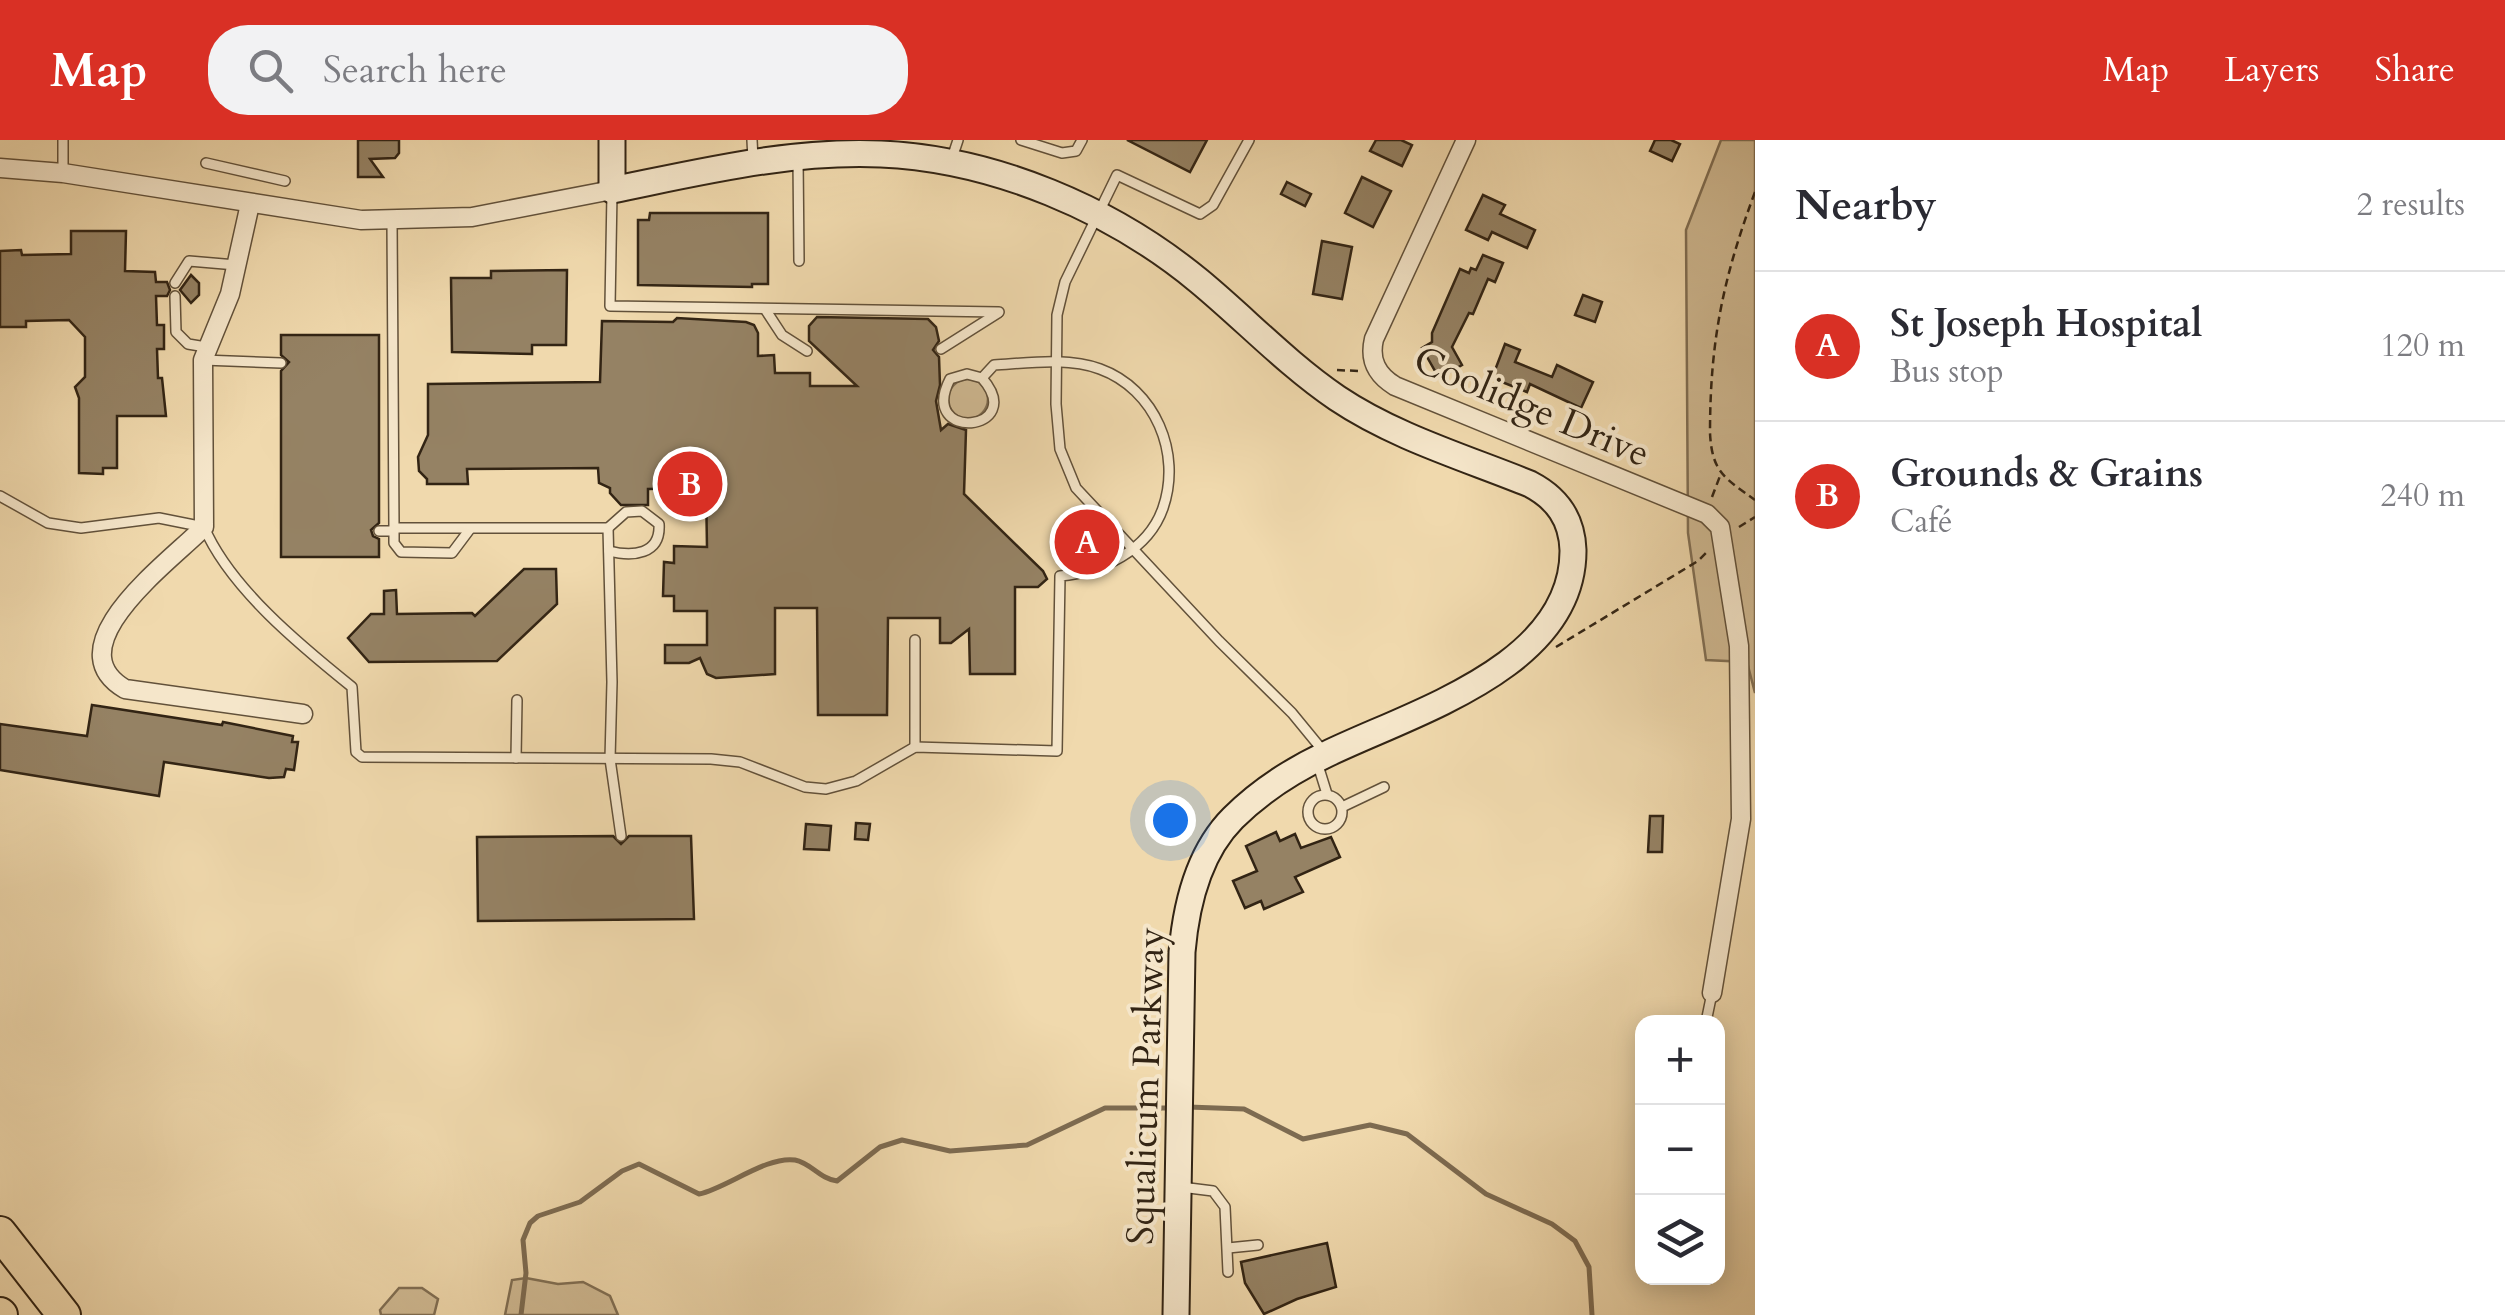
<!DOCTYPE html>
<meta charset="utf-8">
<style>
:root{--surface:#fff;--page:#f2f2f3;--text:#2b2b33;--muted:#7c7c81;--line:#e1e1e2;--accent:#d93025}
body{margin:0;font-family:Cardo,serif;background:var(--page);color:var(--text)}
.controls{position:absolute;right:30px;bottom:30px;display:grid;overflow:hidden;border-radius:20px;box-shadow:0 5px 25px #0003}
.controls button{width:90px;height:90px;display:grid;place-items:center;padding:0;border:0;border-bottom:2px solid var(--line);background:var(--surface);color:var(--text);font:50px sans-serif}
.you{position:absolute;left:1170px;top:680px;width:35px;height:35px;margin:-25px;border:8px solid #fff;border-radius:50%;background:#1a73e8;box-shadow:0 0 0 15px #1a73e833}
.badge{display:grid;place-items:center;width:65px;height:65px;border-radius:50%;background:var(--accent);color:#fff;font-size:32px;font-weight:700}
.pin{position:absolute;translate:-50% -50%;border:5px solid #fff;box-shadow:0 2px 10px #0006}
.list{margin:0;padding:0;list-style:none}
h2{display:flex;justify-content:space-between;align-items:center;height:130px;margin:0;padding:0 40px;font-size:42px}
h2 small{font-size:32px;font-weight:400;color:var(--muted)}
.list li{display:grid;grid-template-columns:65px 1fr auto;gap:30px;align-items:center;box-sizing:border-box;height:150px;padding:0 40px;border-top:2px solid var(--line)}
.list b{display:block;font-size:38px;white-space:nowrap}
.list p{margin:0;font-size:32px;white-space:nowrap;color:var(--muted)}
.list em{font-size:32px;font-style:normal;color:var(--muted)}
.icon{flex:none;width:55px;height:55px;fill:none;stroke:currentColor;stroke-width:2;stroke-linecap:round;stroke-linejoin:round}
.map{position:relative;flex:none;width:1755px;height:1175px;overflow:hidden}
header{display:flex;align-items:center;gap:60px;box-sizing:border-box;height:140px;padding:0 50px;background:var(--accent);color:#fff}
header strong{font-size:48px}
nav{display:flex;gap:55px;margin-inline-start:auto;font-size:35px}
.search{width:700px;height:90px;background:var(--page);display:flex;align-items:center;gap:25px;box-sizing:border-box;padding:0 35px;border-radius:40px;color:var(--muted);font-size:38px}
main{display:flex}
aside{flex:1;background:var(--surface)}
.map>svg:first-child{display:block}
.green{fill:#d0ba93;stroke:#816f54;stroke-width:2.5}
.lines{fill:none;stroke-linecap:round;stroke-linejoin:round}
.stream{stroke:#7d6b51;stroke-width:5}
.building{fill:#958264;stroke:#322414;stroke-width:2.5}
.lane-casing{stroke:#62513a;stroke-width:12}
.street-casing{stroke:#62513a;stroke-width:21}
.secondary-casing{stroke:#322414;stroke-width:29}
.highway-casing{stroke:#322414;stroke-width:36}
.path{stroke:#322414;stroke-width:2.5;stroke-dasharray:8 5;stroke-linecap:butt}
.lane{stroke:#f5e6ca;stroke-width:9}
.street{stroke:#f5e6ca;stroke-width:18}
.secondary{stroke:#f5e6ca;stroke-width:25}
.highway{stroke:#f0d9ad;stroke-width:32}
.labels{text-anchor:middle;stroke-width:8;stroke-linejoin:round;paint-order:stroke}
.street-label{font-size:38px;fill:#322414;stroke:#f5e6ca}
</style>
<header>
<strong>Map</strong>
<div class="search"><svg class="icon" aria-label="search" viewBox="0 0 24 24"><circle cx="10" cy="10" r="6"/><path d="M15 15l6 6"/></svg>Search here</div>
<nav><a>Map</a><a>Layers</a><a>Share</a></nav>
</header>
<main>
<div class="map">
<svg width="1755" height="1175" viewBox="0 0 1755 1175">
<rect width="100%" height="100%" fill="#f0d9ad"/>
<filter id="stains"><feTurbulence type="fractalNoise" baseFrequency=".002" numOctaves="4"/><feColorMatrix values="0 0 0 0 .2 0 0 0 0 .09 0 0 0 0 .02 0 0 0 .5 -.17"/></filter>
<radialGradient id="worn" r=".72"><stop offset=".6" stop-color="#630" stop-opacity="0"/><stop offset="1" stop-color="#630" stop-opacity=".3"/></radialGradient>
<g class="green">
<path d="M1721,0H1755V553L1747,522L1706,520L1688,393L1686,90Z"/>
<circle cx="968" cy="259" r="20"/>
<path d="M526,1138L558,1144L583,1142L610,1156L618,1175H505L512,1140Z"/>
<path d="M399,1148H422L438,1159L434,1175H381L380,1170Z"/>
</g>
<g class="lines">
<g class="stream">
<path d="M1188,967L1244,969L1303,999L1370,985L1407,994L1486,1054L1552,1084L1575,1101L1589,1127L1592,1175"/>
<path d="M521,1175L526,1133L523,1100L530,1083L538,1076L580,1062L622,1031L639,1024L699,1054C727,1048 766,1016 795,1020C811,1023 820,1039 837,1041L880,1007L902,1000L950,1011L1027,1005L1105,968H1172"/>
</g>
</g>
<g class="building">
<path d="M358,0H399V13L395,18L370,19L383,37H358Z"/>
<path d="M1127,0H1207L1190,32Z"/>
<path d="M1376,0H1401L1412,5L1402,26L1370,11Z"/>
<path d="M1655,0H1671L1680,4L1672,21L1650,11Z"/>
<path d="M1362,37L1391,51L1373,87L1345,73Z"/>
<path d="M1287,42L1311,54L1305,66L1281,54Z"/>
<path d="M1483,55L1505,65L1500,74L1535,90L1527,108L1492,92L1488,100L1466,90Z"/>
<path d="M650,73H768V144H752V147L638,145V80H649Z"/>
<path d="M71,91H126L125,131L155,132L156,142H167L170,150L167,156H156L157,185H164V209H157L158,238H162L166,276H117V328H103V334L79,333V258L75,247L85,237V197L69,180L26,181V187H0V111L21,110L22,115L71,114Z"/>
<path d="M1322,101L1352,107L1342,159L1313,154Z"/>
<path d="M1483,115L1503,123L1495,142L1488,139L1473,174L1469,173L1452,207L1462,225L1439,238L1422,208L1432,202V193L1460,129L1469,133L1471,128L1476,130Z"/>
<path d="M567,130L566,205H532V214L452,212L451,138H491V131Z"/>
<path d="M191,135L199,143V155L191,163L180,150Z"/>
<path d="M1583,155L1602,162L1595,182L1575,175Z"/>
<path d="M817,177L928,179L936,187L939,201L933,210L939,217L940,245L936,261L941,290L948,284L966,290L964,354L1043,431L1047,439L1038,447H1015V534H970L969,489L951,503H940V478H888L887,575H818L817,468H775V534L716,538L707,534L700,518L689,523H665V505H707V471H674V456H663L664,422L674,423V406L707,407L706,348L648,349V365H621L610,353V348L599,343L598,328L467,329L468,344H427V339L419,331L418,317L428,295V244L600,242L602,181L673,182L677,178L746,182L754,185L758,193V216L774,215L775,233H810V246H857L809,201V186Z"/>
<path d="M281,195H379V383L371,390L373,396L379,399V417H281V231L289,222L281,215Z"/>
<path d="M1505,204L1520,210L1515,222L1552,237L1557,225L1593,242L1581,268L1530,244L1527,252L1492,238Z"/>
<path d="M524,429H556L557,464L497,521L369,522L348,498L371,474H384V451L396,450L397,474L472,473L475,476Z"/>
<path d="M92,565L222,585L223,582L293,596L292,602H298L294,630L286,629L284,637L269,638L164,622L159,656L0,630V584L87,596Z"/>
<path d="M1650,676H1663L1662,712H1648Z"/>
<path d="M856,683L870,684L868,700L855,699Z"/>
<path d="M806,684L831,686L829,710L804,709Z"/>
<path d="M1276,692L1280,701L1295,694L1301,708L1331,697L1340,717L1295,737L1303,752L1264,769L1261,761L1245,768L1233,741L1257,731L1246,706Z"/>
<path d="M613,696L621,704L629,696H691L694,779L478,781L477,697Z"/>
<path d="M1327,1103L1336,1147L1297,1159L1264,1174L1245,1143L1241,1122Z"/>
</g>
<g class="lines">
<defs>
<g id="lane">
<path d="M752,0L753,19"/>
<path d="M1021,0L1062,13L1076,11L1082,0"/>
<path d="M1249,0L1213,65L1200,74L1117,35L1065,142L1057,175L1056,264L1060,309L1076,348L1219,501L1292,573L1324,612"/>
<path d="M798,18L799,121"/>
<path d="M951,21L958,0"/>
<path d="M206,23L285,41"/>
<path d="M63,33V0"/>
<path d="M612,53L610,166L999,172"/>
<path d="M392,81L394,388"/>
<path d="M175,143L189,121L236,125"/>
<path d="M175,156L176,192L188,204L206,207"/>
<path d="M765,169L782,195L807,211"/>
<path d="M941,209L998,173"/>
<path d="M203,220L281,223"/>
<path d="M0,356L48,383L81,388L159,378L204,387C230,448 301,506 352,547L356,612L362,617L711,619L740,622L805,647L826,649L856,641L915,607L1057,611L1060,436C1102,432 1148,411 1163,368C1182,313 1155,249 1100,229C1068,217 1028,223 994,225L982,238L967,234L950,239C917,303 1029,292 982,238"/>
<path d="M608,388L612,542L610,619L621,696"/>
<path d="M379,391H394V388H608L626,372L642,371L659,384C661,415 632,417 609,411"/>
<path d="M394,391V403L401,412L452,413L470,389"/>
<path d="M915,500V607"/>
<path d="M516,618L517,560"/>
<path d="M1317,622L1327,654"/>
<circle cx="1325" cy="672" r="17"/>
<path d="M1342,667L1384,647"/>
<path d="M1706,882L1712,853"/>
<path d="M1181,1047L1213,1051L1225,1067L1228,1132"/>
<path d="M1228,1108L1258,1105"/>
</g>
<g id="street">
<path d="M1466,0L1374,199C1369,220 1377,235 1395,246L1707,374L1720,387L1739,506L1741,679L1712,853"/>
<path d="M0,28L63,33L361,80L472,77L612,50"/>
<path d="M250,64L230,154L203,220L204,387C172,420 52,506 125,549L303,574"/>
</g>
<path id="secondary" d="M612,0V50C701,32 790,10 881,14C994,19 1112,69 1199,141C1245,179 1287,224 1337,258C1395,297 1466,318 1530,344C1557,358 1572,379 1573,410C1574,527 1411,573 1327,614C1293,630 1260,651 1233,678C1199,712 1186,766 1182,812L1176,1175"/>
<g id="highway">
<path d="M0,1093L64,1175"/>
<path d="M0,1174L1,1175"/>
</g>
</defs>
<use href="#lane" class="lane-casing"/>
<use href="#street" class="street-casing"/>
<use href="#secondary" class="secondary-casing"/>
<use href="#highway" class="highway-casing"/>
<g class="path">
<path d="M1755,52C1723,138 1710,201 1710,293C1712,333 1725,338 1755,360"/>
<path d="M1337,230L1358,231"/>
<path d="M1712,357L1720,336"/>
<path d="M1739,387L1755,377"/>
<path d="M1556,507L1698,421L1706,413"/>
</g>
<use href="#lane" class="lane"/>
<use href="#street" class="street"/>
<use href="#secondary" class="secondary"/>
<use href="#highway" class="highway"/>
</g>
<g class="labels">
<g class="street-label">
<text transform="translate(1532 266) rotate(23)" y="13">Coolidge Drive</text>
<text transform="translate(1145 946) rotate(-88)" y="13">Squalicum Parkway</text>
</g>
</g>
<rect width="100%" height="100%" filter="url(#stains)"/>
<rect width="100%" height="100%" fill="url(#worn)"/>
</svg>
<div class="controls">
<button>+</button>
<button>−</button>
<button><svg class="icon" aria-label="layers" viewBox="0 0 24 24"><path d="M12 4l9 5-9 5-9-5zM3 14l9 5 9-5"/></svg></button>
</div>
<div class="you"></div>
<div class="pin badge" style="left:1087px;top:402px">A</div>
<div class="pin badge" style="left:690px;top:344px">B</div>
</div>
<aside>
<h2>Nearby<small>2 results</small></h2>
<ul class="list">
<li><span class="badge">A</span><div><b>St Joseph Hospital</b><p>Bus stop</p></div><em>120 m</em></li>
<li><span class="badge">B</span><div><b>Grounds &amp; Grains</b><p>Café</p></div><em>240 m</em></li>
</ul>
</aside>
</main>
